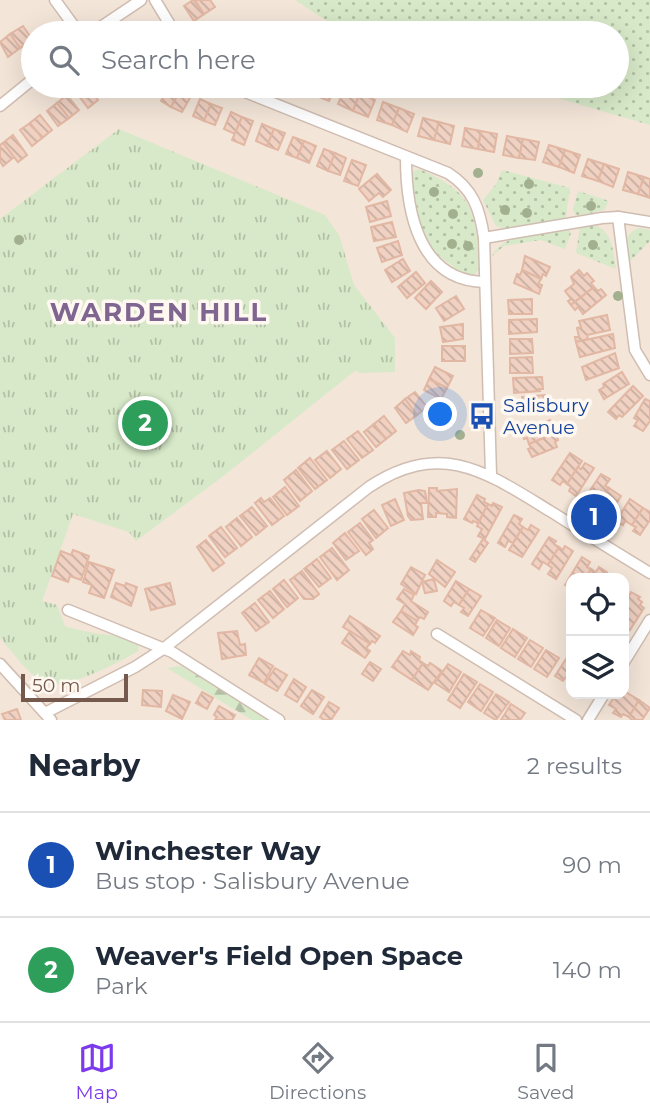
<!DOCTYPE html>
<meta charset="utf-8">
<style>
:root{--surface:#fff;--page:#f2f2f3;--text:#1f2937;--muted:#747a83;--line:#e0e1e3;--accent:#7c3aed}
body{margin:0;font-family:Montserrat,sans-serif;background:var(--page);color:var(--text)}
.controls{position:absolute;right:21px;bottom:21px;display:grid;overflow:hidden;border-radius:14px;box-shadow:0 7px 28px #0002}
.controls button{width:63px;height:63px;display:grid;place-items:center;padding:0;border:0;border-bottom:2px solid var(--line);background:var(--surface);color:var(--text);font:35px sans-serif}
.scale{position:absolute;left:21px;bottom:18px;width:107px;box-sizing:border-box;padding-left:7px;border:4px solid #76594d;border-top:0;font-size:19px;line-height:24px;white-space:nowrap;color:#76594d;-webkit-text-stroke:5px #fef8f0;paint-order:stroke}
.you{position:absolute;left:441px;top:415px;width:24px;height:24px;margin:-18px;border:5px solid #fff;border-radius:50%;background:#1a73e8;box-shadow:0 0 0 10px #1a73e833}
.badge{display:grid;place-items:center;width:46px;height:46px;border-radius:50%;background:var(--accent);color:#fff;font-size:23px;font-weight:700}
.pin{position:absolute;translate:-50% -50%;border:4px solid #fff;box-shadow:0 2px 7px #0006}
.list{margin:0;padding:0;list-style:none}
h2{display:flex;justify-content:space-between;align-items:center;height:91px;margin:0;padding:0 28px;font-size:30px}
h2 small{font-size:23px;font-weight:400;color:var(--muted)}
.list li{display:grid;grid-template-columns:46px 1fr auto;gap:21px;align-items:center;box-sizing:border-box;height:105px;padding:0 28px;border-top:2px solid var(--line)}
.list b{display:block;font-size:26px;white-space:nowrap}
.list p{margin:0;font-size:23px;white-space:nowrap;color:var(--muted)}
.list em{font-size:23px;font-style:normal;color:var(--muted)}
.icon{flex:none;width:38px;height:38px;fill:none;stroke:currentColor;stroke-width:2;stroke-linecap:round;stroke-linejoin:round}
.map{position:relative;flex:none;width:650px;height:720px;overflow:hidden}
.search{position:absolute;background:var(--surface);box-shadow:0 7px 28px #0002;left:21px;right:21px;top:21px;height:77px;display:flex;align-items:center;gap:18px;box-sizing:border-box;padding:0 24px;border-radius:38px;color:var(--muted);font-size:26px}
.sheet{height:301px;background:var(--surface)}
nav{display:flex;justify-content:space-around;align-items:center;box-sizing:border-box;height:98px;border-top:2px solid var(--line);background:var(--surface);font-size:19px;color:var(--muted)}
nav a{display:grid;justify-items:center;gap:4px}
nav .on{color:var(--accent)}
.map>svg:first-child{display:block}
.residential{fill:#f3e5d8;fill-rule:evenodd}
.grass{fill:url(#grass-dots)}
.forest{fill:url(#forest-firs)}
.park{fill:url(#park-tufts)}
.building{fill:url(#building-back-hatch);stroke:#e2b7a3;stroke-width:2}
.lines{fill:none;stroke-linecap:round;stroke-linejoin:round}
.street-casing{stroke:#d0bdb1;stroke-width:13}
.street{stroke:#fff;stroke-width:10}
.tree{fill:#a2b08f}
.labels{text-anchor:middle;stroke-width:7;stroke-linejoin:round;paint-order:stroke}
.transit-label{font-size:19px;fill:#164399;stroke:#fef8f0;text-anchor:start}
.district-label{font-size:26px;font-weight:bold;letter-spacing:2px;fill:#7f6691;stroke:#fef8f0}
</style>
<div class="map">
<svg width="650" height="720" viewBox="0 0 650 720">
<defs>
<pattern id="grass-dots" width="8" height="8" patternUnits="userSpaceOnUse" patternTransform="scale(1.75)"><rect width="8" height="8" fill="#d7e9c8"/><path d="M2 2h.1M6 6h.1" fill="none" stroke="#b3c0a5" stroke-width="1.8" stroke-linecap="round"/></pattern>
<pattern id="forest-firs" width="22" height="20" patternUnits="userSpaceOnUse" patternTransform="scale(1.75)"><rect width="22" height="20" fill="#d7e9c8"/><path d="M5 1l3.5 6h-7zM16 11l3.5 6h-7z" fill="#b3c0a5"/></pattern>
<pattern id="park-tufts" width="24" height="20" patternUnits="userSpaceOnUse" patternTransform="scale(1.75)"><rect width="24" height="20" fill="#d7e9c8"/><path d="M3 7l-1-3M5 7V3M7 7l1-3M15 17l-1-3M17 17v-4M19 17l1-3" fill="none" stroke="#b3c0a5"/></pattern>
<pattern id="building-back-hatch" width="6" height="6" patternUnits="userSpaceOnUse" patternTransform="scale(1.75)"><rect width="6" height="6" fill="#f0d1c2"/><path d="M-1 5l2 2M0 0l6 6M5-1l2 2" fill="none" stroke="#c7ada0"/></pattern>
</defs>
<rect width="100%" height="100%" fill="#fcf3e9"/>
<path class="residential" d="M0,0H650V720H0ZM33,33H617V86H33ZM571,578H624V694H571Z"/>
<g class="grass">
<path d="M295,0H650V125L516,86H617V33H345Z"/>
<path d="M419,169C475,193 476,212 479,269L475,274L468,275L453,268L452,265L433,253L419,224L413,184L410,183L409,175L413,171Z"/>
<path d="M502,170L570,188L566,216L564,219C543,223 516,233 496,226L483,200L496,184Z"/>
<path d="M578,191L609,201L604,210L579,216L574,213L573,209Z"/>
<path d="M594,225C613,231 613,252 616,269L576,253L580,226Z"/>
<path d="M569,228L571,233L565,249L541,240L504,246L492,256C504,232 545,233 569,228Z"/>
<path d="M639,228L650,230V241L628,263C626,247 622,234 639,228Z"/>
</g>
<path class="forest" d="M181,666L274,720H252L167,668Z"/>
<path class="park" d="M119,129L325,215L339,235L354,285L395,338V372L359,373L356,370L226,474L136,541L129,532L73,514L42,601L57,605L65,626C87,633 110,635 134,639L139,646L138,651C120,662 66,690 47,683C28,676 13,652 0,638V219Z"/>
<g class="building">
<path d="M193,0L204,14L194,21L184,6Z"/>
<path d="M195,0H210L215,7L204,14Z"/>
<path d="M23,26L32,39L20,48L10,34Z"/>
<path d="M10,34L20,48L8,57L0,42Z"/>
<path d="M75,86H88L98,100L88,108L73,88Z"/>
<path d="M169,86L180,91L171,107L161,101Z"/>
<path d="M318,86H336L329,101L314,95Z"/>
<path d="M345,87L360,93L353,111L338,104Z"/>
<path d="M180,91L191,96L182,112L171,107Z"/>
<path d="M360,93L375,100L368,117L353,111Z"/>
<path d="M67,95L79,110L69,118L57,103Z"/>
<path d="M200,99L211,104L204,121L193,116Z"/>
<path d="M383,102L399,108L392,125L377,120Z"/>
<path d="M57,103L69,118L58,126L47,111Z"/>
<path d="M211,104L222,108L215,125L204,121Z"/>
<path d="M399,108L414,114L407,132L392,125Z"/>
<path d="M231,112L242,117L235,134L224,129Z"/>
<path d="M40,115L52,130L42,138L30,123Z"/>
<path d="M242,117L253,121L244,145L232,140Z"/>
<path d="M423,118L439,122L434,140L418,136Z"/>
<path d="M439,122L454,126L450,144L434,140Z"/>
<path d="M30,123L42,138L32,146L20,130Z"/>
<path d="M262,124L274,129L267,146L256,141Z"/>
<path d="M465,128L481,131L478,149L462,146Z"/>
<path d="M274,129L285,133L278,150L267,146Z"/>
<path d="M481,131L497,134L494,152L478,149Z"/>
<path d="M13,135L27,155L18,162L3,143Z"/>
<path d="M507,136L523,139L519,158L503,155Z"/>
<path d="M293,137L304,141L297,158L286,154Z"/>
<path d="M523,139L539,142L535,160L519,158Z"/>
<path d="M304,141L316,146L309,163L297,158Z"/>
<path d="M3,143L14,157L3,166L0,161V145Z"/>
<path d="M549,145L565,150L559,167L543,162Z"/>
<path d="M324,149L335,153L328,171L317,166Z"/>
<path d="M565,150L580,155L574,173L559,167Z"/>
<path d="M335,153L346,158L340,175L328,171Z"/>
<path d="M588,159L604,164L598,181L582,176Z"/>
<path d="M352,160L366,165L358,186L344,181Z"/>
<path d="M604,164L619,169L613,187L598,181Z"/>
<path d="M628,172L644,177L638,194L623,190Z"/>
<path d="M377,174L391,190L383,197L379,193L369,201L359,189Z"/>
<path d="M644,177L650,179V198L638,194Z"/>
<path d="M387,201L391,216L370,222L366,207Z"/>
<path d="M392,222L396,237L374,241L371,227Z"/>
<path d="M398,241L402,255L382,262L377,248Z"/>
<path d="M525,256L550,267L546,276L543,274L541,279L522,270Z"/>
<path d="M403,259L410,271L392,282L385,270Z"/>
<path d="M522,270L541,279L538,284L542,285L539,294L514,283L517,274L520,275Z"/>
<path d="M579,270L584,276L587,273L594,281L591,283L594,287L571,305L568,301L571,299L565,291L574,284L571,277Z"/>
<path d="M416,272L425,283L407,298L398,287Z"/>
<path d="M431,281L442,292L426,309L415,298Z"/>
<path d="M594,287L598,291L601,289L606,295L583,314L578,307L575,310L571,305Z"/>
<path d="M456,296L464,309L444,321L436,308Z"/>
<path d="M532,299V314H509L508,300Z"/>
<path d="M607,315L610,330L587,335L588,339L576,342L575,337H579L577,328L581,327L579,321Z"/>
<path d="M537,319V332L509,334V320Z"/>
<path d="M463,324V339L443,342L440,327Z"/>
<path d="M613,334L615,348L580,357L576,342Z"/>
<path d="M510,339H532L533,353L510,354Z"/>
<rect x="442" y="346" width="23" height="15"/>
<path d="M615,353L619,368L586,380L582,367Z"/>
<path d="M532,357L533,373H510V358Z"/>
<path d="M435,367L453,376L447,388L429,379Z"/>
<path d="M622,372L629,384L604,399L599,390L604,387L603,384Z"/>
<path d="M542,377L543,389H539L540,391L514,393L513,378Z"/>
<path d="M429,379L447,388L441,399L424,390Z"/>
<path d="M633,386L643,396L622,417L619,415L616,419L608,412Z"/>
<path d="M415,392L427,407L417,415L405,399Z"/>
<path d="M545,395L546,411L524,413L522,397Z"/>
<path d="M405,399L417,415L406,423L395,408Z"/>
<path d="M645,399L650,401V421L643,431L634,426L638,420L634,418Z"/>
<path d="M384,416L396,431L386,439L374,424Z"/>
<path d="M550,420L556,433L529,444L527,438L524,439L521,432Z"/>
<path d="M374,424L386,439L376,447L364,432Z"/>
<path d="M358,431L373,450L362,458L347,439Z"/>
<path d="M556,433L558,440L555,442L557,447L532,457L528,449L531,448L529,444Z"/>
<path d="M344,441L359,460L347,469L332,450Z"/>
<path d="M327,451L341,469L330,478L315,460Z"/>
<path d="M570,453L582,461L567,484L563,481L560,485L552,480Z"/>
<path d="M310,458L327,480L315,489L298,468Z"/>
<path d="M585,463L594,468L576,496L569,491L571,487L567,484L578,467L581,469Z"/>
<path d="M296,470L312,491L300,501L284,480Z"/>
<path d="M601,474L610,479L605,486L609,488L598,505L593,502L591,506L583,501Z"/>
<path d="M285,487L299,506L287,515L273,497Z"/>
<path d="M429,488H437V491L457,489L456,518L447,517V514L436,513V517H428Z"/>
<path d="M609,488L621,496L608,517L601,512L603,508L598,505Z"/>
<path d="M419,490L425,491L427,503H421L423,519L411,520L408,516L404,493Z"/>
<path d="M477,495L485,499L484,502L488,504L478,523L473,521L472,523L464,519Z"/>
<path d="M261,498L264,502L270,498L284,516L272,525L255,503Z"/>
<path d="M395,499L404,520L391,526L382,505Z"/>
<path d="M630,499L643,508L632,525L625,521L623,525L616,521Z"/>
<path d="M493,503L502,507L485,539L478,536L482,529L477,526L488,504L492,506Z"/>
<path d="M252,507L267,526L256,535L240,516Z"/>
<path d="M643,508L650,512V520L640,535L633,531L636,527L632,525Z"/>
<path d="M374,510L388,528L376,538L362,519Z"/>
<path d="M514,515L522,519L519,524L523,527L513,543L508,541L505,547L498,543Z"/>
<path d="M237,518L252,537L241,546L226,527Z"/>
<path d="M360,523L373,540L369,543L373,549L366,555L348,532Z"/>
<path d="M531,525L539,530L522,557L509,550L523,527L528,530Z"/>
<path d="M221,527L237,548L225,557L209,536Z"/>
<path d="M345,533L359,551L346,560L333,543Z"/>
<path d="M549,537L556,541L554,544L559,547L548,565L543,562L539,569L532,564Z"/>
<path d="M483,539L488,543L475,562L470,559Z"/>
<path d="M206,540L224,563L213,571L197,547Z"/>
<path d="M565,546L573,551L556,579L548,574L552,568L548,565L559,547L563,550Z"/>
<path d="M332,548L349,570L337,580L320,557Z"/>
<path d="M73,550L89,556L81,580L70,576L68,582L52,576L61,551L71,555Z"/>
<path d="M582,557L590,562L587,567L591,569L586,578H571V589L565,585Z"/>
<path d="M317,559L331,578L319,587L304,569Z"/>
<path d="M437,560L455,572L445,587L429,574Z"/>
<path d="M89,562L114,570L104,598L89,593L92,585L83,582Z"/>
<path d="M411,567L425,575L416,594L401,584Z"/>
<path d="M599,567L607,572L604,578H586L591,569L596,572Z"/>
<path d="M302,571L319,594L313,599H304L290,580Z"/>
<path d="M434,579L437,591L425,593L422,582Z"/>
<path d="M284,580L298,598L287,607L273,589Z"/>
<path d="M456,581L469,589L459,605L454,602L451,606L444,601Z"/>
<path d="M116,583L125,586L126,583L137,587L131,606L111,597Z"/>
<path d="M170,583L175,604L151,610L145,589Z"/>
<path d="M404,589L414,595L411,601L428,612L424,619L420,617L417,621L401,611L405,604L397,599Z"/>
<path d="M469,589L481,596L468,616L461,612L464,608L459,605Z"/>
<path d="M270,591L284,609L273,618L258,600Z"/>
<path d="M631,592L640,597L638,599L642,602L640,605L644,608L630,630L624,626V595L629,596Z"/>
<path d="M255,603L269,622L256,631L242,613Z"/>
<path d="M481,610L495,618L483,636L470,628Z"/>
<path d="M401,611L417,621L415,625L418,627L413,635L393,622Z"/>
<path d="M350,616L380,636L375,643L372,641L370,644L343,627Z"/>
<path d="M497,620L510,628L499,646L486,638Z"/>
<path d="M513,629L527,638L515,657L501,648Z"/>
<path d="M237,631L240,645L245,644L246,655L222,659L218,633Z"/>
<path d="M350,631L370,644L366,648L370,651L365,658L342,643Z"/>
<path d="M530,640L543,648L531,667L518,659Z"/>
<path d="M546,650L559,658L547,677L534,669Z"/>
<path d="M403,651L410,655L411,651L420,657L419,660L423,663L412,680L392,667Z"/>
<path d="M568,656L571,658V679L566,677L563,681L555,676Z"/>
<path d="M259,658L273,666L264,683L249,675Z"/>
<path d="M370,662L381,669L373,681L362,674Z"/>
<path d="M423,663L428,666L430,663L442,671L428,690L412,680Z"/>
<path d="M448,664L461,672L449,692L435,683Z"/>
<path d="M275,668L287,675L277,691L265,684Z"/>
<path d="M464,674L477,682L460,708L448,700Z"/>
<path d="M294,679L306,687L297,702L285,695Z"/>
<path d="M480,684L493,692L481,711L468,702Z"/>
<path d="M143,690L162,691L161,707L142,705Z"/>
<path d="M312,690L324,697L313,714L301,706Z"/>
<path d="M624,691L639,700L629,717L623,714L621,717L613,713L616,709L609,705L616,694H624Z"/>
<path d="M202,692L213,698L207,709L196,703Z"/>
<path d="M496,694L509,702L496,720L484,713Z"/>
<path d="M173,695L190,702L182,719L166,711Z"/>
<path d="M639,700L650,708L642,720H632L629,717Z"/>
<path d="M329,702L339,708L331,720H324L320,717Z"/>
<path d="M511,704L525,713L520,720H501Z"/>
<path d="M219,706L235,715L232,720H215L217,717L214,715Z"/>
<path d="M17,709L21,720H5L2,714Z"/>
</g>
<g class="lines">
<defs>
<g id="street">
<path d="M55,0L79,33"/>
<path d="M155,0L175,33"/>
<path d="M92,33L141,0"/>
<path d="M230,86L448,173C473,189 480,209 484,238L491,475"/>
<path d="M0,106L33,79"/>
<path d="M406,157C406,210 418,281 485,282"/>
<path d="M618,217L635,350L650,375"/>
<path d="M484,238L602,218L618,217L650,222"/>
<path d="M68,610L172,652L279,720"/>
<path d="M437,634L576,720"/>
<path d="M624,662L650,620"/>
<path d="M0,664L51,720"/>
<path d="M45,713L135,667L163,649L369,487C441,439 486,472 550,511C583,532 617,553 650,573"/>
<path d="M588,720L604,694"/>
</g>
</defs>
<use href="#street" class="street-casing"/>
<use href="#street" class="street"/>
</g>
<g class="tree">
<circle cx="478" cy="173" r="5"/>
<circle cx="529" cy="184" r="5"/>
<circle cx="434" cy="192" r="5"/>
<circle cx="591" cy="206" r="5"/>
<circle cx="505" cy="210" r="5"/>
<circle cx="527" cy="213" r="5"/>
<circle cx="453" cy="214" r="5"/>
<circle cx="19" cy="240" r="5"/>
<circle cx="452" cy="244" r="5"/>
<circle cx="593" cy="245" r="5"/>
<circle cx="468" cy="246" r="5"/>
<circle cx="618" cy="296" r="5"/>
<circle cx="460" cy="435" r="5"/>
</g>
<defs>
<symbol id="bus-bare" viewBox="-9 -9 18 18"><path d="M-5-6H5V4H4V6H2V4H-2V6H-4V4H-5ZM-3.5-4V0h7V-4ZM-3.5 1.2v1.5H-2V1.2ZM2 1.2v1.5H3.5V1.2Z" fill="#1a4fb4" stroke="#fef8f0" stroke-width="2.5" paint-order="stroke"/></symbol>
</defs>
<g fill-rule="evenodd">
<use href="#bus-bare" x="463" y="397" width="38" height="38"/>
</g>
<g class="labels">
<g class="transit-label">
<text x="503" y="412">Salisbury<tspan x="503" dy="22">Avenue</tspan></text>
</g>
<g class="district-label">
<text x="159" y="321">WARDEN HILL</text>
</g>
</g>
</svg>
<div class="controls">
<button><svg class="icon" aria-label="locate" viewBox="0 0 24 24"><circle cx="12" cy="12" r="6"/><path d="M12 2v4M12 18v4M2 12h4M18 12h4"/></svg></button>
<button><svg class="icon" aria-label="layers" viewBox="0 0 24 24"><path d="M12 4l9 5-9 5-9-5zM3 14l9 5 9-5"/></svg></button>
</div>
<div class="scale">50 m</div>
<div class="you"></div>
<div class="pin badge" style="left:594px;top:517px;background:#1a4fb4">1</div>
<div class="pin badge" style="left:145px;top:423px;background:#2e9e5b">2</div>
<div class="search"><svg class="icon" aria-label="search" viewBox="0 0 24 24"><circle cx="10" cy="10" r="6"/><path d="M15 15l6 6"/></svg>Search here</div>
</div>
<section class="sheet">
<h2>Nearby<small>2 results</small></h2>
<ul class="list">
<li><span class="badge" style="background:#1a4fb4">1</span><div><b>Winchester Way</b><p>Bus stop · Salisbury Avenue</p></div><em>90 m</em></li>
<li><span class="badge" style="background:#2e9e5b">2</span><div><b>Weaver's Field Open Space</b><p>Park</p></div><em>140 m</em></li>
</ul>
</section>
<nav>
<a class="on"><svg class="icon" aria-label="map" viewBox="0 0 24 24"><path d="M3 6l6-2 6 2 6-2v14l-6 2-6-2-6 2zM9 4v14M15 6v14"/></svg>Map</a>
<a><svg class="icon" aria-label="directions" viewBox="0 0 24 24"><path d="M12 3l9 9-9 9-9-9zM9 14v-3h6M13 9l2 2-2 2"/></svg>Directions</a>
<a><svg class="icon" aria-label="saved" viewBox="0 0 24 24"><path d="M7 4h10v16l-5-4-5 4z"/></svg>Saved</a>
</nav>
